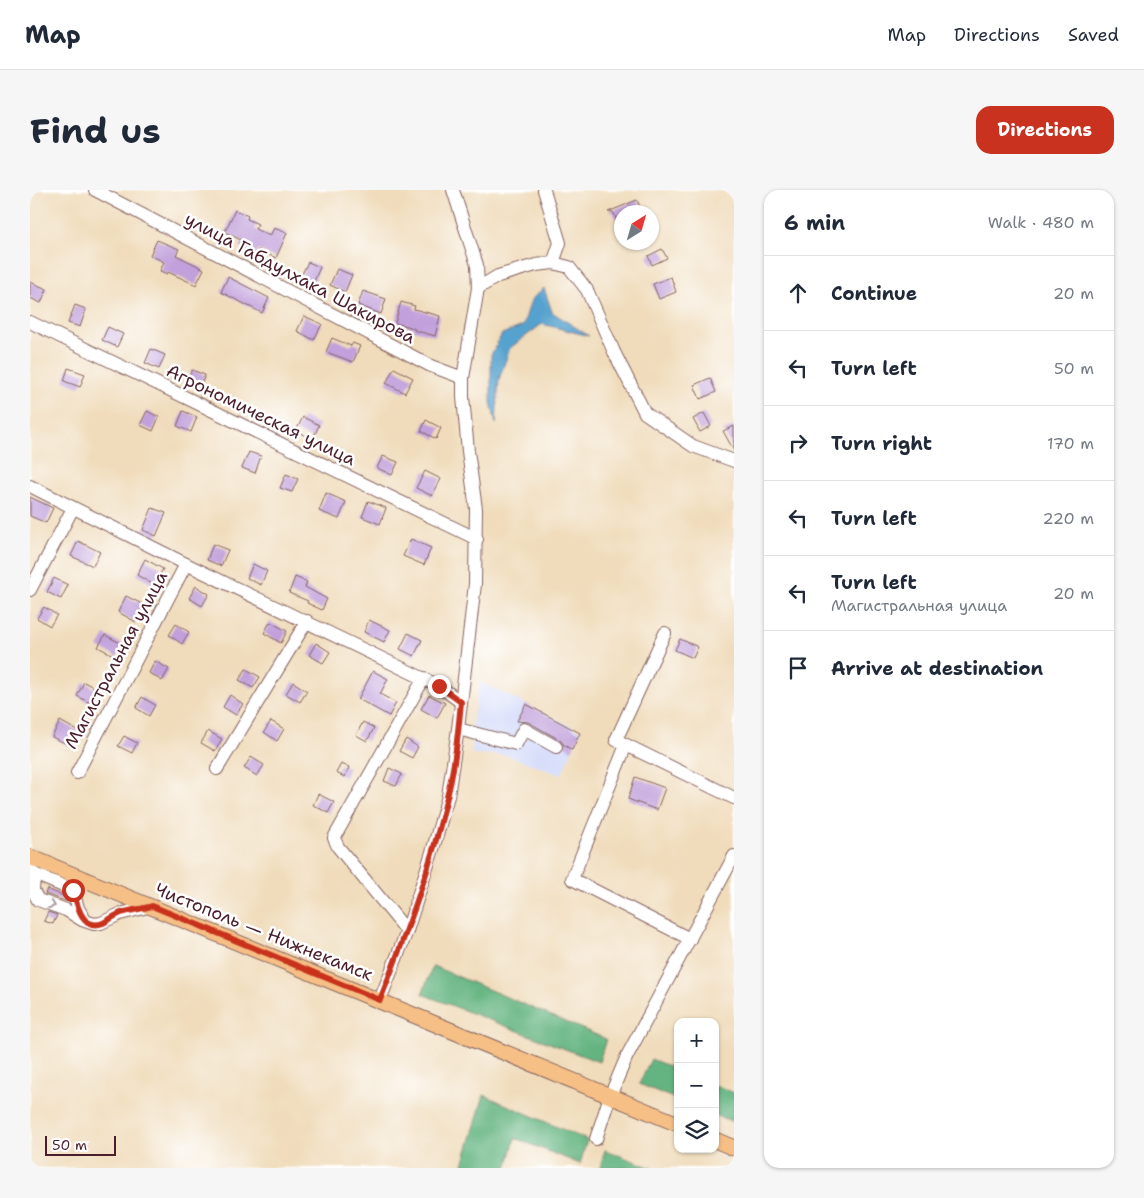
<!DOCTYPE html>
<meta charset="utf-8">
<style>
:root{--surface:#fff;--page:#f6f6f7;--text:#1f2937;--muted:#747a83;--line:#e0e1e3;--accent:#c8321e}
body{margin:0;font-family:"Shantell Sans",sans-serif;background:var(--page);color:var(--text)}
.controls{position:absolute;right:15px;bottom:15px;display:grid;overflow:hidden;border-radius:10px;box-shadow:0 1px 4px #0004}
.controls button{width:45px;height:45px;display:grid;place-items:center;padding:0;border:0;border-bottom:1px solid var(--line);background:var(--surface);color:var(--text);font:25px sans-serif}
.compass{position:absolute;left:584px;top:15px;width:45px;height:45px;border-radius:50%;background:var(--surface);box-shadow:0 1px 4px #0004;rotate:37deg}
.scale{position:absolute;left:15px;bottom:12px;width:71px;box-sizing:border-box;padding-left:5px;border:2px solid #4a1f2b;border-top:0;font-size:14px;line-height:18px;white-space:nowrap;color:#4a1f2b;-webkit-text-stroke:4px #fff;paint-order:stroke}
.stop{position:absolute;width:15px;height:15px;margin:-11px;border:4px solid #c8321e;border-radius:50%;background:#fff}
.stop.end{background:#c8321e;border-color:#fff;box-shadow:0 1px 5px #0008}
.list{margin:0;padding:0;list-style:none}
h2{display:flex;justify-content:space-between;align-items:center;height:65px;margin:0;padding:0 20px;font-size:21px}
h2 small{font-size:16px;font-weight:400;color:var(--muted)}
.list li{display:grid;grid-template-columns:32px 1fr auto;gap:15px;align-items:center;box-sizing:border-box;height:75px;padding:0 20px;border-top:1px solid var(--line)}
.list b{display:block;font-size:19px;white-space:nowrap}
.list p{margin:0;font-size:16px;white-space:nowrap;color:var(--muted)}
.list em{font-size:16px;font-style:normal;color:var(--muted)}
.icon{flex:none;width:28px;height:28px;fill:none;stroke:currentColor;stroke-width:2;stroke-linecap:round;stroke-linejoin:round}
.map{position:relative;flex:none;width:704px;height:978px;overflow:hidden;border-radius:15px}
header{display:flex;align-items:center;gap:30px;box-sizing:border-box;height:70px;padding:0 25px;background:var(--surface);border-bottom:1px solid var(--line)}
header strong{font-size:24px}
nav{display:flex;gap:28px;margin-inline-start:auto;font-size:18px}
.intro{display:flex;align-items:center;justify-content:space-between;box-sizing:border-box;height:120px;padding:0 30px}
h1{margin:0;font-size:35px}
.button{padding:12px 22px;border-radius:15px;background:var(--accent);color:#fff;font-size:18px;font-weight:700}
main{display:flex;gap:30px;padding:0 30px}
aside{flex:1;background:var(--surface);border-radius:15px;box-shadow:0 1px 4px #0004}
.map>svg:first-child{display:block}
.built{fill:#d1d9f9}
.forest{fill:#63b480;stroke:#566a56}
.water{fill:#57a2ce;stroke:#50607c}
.building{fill:#c1a0db}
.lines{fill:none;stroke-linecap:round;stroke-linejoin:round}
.minor-casing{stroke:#84615d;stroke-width:14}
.major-casing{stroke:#84615d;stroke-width:17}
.minor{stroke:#fff;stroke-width:12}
.major{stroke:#f5bf86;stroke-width:15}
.oneway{stroke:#ae9aa0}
.route{stroke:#c8321e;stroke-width:6}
.labels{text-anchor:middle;stroke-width:5;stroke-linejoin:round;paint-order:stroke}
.street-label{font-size:18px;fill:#4a1f2b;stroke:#fff}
</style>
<header>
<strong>Map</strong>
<nav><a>Map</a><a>Directions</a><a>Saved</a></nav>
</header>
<div class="intro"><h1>Find us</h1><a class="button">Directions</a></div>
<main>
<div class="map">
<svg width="704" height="978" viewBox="0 0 704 978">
<rect width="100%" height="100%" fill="#fff"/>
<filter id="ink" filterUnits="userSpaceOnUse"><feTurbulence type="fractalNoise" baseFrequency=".02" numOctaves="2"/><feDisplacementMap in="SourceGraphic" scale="10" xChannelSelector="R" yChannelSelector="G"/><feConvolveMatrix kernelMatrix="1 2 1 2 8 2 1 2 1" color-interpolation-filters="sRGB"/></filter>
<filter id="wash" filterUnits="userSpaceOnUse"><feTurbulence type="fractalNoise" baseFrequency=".0096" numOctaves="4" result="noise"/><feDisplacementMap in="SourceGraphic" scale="20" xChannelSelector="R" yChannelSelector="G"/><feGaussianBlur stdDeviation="1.12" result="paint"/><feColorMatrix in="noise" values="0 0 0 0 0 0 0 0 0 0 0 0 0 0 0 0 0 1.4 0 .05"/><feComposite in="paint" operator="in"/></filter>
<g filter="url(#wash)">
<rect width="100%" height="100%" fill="#f0dcbb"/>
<path class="built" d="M450,492L551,541L531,585L476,565L442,564V534Z"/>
<g class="forest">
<path d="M403,776L576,849L569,872L392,804Z"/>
<path d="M621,869L648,880V910L609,894Z"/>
<path d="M685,895L704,903V932L685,925Z"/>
<path d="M454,905L557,950L550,974L485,948L477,978H432Z"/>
<path d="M575,960L622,978H570Z"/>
</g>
<path class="water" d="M514,98L522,122L559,146L512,134L480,158L469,189L466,234L461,212V165L472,144L493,136L501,110Z"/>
<g id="blocks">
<g class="building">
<path d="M607,10L612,22H592V41L583,22H578Z"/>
<path d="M205,20L218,26L217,29L228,34L225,39L240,46L244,38L257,43L246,68L228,60L226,66L218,63L219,61L210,57L213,51L195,42Z"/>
<path d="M127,50L149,59L146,65L174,79L166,95L138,82L137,84L130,81L134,72L120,65Z"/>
<path d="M632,59L637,68L622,75L618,66Z"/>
<path d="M278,72L290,77L283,94L270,88Z"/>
<path d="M307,79L322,85L315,102L300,95Z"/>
<path d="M198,87L239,108L232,123L191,102Z"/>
<path d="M641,87L646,102L629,109L623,94Z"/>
<path d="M0,92L17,99L11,113L0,108Z"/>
<path d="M333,101L356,109L351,124L328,115Z"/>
<path d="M371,112L385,116L384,119L410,126L405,146L384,140V138L365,133Z"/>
<path d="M45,115L56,119L50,137L38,133Z"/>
<path d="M274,126L292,134L284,150L267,141Z"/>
<path d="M78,137L93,144L87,157L72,150Z"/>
<path d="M302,148L321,156L323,153L330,156L323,172L296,162Z"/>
<path d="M121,159L135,165L129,179L115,173Z"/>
<path d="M38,178L55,184L50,197L34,191Z"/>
<path d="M364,178L383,188L375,203L356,193Z"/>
<path d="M162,180L175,185L170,198L156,193Z"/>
<path d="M680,188L686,202L670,209L664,195Z"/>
<path d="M117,221L129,227L123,241L110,235Z"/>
<path d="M153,221L167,227L161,242L147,236Z"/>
<path d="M674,223L681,236L670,242L663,229Z"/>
<path d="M273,227L289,235L283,249L266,241Z"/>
<path d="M396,230L411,238L406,249L391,241Z"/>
<path d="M704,236V261L693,241Z"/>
<path d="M219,262L231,266L225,283L212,278Z"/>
<path d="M353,266L368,272L362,285L347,278Z"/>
<path d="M395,281L411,289L402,306L386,298Z"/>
<path d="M256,284L268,289L262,302L250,298Z"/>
<path d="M296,303L316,312L309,329L289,321Z"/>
<path d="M0,307L23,318L16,333L0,326Z"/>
<path d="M338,311L356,318L350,334L332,327Z"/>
<path d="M122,318L136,323L126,346L113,340Z"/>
<path d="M381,349L401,358L394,375L373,366Z"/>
<path d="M48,351L70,362L63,376L41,366Z"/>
<path d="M183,354L198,360L191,376L177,370Z"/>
<path d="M115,369L133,379L124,395L107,385Z"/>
<path d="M223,374L237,381L231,395L217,388Z"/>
<path d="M265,387L277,392L275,397L297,409L292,420L277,413L278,411L259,403Z"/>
<path d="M24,388L38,395L31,409L17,402Z"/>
<path d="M166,396L179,404L172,416L159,408Z"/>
<path d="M96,406L114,415L106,432L88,422Z"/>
<path d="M14,417L27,425L20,436L7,428Z"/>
<path d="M339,430L360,440L354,452L334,442Z"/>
<path d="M240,432L257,441L251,453L234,443Z"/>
<path d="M146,434L159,442L152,454L139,445Z"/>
<path d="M378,443L392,450L384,466L370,459Z"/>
<path d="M75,445L94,455L87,467L68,457Z"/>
<path d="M650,449L668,457L663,468L645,460Z"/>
<path d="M286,453L300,462L293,473L279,465Z"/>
<path d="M125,471L139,479L132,491L119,483Z"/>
<path d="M216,479L230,487L223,498L209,490Z"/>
<path d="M343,481L358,489L350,504L366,513L359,526L328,509Z"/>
<path d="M54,492L69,500L62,514L47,506Z"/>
<path d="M263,492L277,501L270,512L256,504Z"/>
<path d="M200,505L213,514L206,525L193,517Z"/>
<path d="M399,505L415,513L407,528L391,519Z"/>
<path d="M112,507L125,515L119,526L106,518Z"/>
<path d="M496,514L550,543L542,560L534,555L530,550L498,532L487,531Z"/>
<path d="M30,531L48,541L41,556L22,547Z"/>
<path d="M241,531L254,539L247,551L234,542Z"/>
<path d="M333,532L344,538L337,551L326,545Z"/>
<path d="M178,541L192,549L185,561L171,553Z"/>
<path d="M94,546L107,553L102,563L88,556Z"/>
<path d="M376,549L388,557L382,568L369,561Z"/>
<path d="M221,567L234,575L227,586L214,578Z"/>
<path d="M311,574L319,577L315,587L306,583Z"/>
<path d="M359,578L372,584L366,596L354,591Z"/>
<path d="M605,587L635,598L627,620L598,609Z"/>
<path d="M288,604L304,612L298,623L283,615Z"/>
<path d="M17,699L37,707L38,712L15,704Z"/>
<path d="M18,722L27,725L23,734L14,731Z"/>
</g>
</g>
</g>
<g filter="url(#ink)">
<use href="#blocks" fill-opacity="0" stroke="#84615d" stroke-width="1"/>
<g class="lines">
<defs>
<g id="minor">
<path d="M65,0L401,176L433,188"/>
<path d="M514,0L530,53L523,73"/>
<path d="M448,98L468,86L506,75L523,73L539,77L557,100L584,162L615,223L663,256L704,271"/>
<path d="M0,132L447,349"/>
<path d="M0,296L156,374L409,496L431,512"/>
<path d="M0,400L43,318"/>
<path d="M635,443L586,550L704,608"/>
<path d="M428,539L486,554L494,539L526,557"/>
<path d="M596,555L542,689L660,749"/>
<path d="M187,579L277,431"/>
<path d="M47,583L156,374"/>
<path d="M0,679L4,684L3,701L8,710L36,720L52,730L64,734L71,733L90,724L122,716"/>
<path d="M4,684L43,700L48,718L55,730"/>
<path d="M377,741L308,657L304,648L394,488"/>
<path d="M350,810L377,741L403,659L418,606L428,539L445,394L446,319L438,261L433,207V188L448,98L447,75L423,0"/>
<path d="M566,949L580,906L597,866L704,666"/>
</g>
<g id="major">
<path d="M0,667L648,934"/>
<path d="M685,950L704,958"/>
</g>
</defs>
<use href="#minor" class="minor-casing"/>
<use href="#major" class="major-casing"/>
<use href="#minor" class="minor"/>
<use href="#major" class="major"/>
</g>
<defs><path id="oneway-chevron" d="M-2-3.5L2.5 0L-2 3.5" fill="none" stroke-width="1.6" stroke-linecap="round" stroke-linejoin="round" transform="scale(1.25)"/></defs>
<use class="oneway" href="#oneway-chevron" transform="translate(22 715) rotate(21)"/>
</g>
<g class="lines" filter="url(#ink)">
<path class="route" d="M43,700C47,715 52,741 73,733C79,730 84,726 91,723C101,720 112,719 122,716L350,810C376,744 401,677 417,607C425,576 428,544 431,512L409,496"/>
</g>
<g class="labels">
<g class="street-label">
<text transform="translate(270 88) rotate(28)" y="6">улица Габдулхака Шакирова</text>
<text transform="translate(231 225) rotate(26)" y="6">Агрономическая улица</text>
<text transform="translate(86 470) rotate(-62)" y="6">Магистральная улица</text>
<text transform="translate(234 742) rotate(22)" y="6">Чистополь — Нижнекамск</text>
</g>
</g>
</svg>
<div class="controls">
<button>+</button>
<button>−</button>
<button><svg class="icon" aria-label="layers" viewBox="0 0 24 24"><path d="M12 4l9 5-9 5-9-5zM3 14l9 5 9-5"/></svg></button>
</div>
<svg class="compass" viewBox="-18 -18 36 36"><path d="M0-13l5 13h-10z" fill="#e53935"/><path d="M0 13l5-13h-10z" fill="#747a83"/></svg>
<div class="scale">50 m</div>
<div class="stop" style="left:43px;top:700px"></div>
<div class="stop end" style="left:409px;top:496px"></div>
</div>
<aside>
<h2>6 min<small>Walk · 480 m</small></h2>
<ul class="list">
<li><svg class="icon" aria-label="ahead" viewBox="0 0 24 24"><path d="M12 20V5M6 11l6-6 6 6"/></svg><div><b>Continue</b></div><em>20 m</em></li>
<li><svg class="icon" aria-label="left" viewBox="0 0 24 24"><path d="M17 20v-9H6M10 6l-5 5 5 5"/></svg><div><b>Turn left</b></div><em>50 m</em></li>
<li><svg class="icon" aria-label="right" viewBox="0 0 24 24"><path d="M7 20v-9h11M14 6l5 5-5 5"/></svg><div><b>Turn right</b></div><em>170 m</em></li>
<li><svg class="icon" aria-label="left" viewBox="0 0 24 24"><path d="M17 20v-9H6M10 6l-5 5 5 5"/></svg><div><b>Turn left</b></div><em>220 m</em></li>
<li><svg class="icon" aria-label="left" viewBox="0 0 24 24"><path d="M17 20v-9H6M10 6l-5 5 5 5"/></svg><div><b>Turn left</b><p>Магистральная улица</p></div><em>20 m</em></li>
<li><svg class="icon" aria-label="arrive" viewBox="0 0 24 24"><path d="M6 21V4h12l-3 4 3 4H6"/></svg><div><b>Arrive at destination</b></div></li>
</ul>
</aside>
</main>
